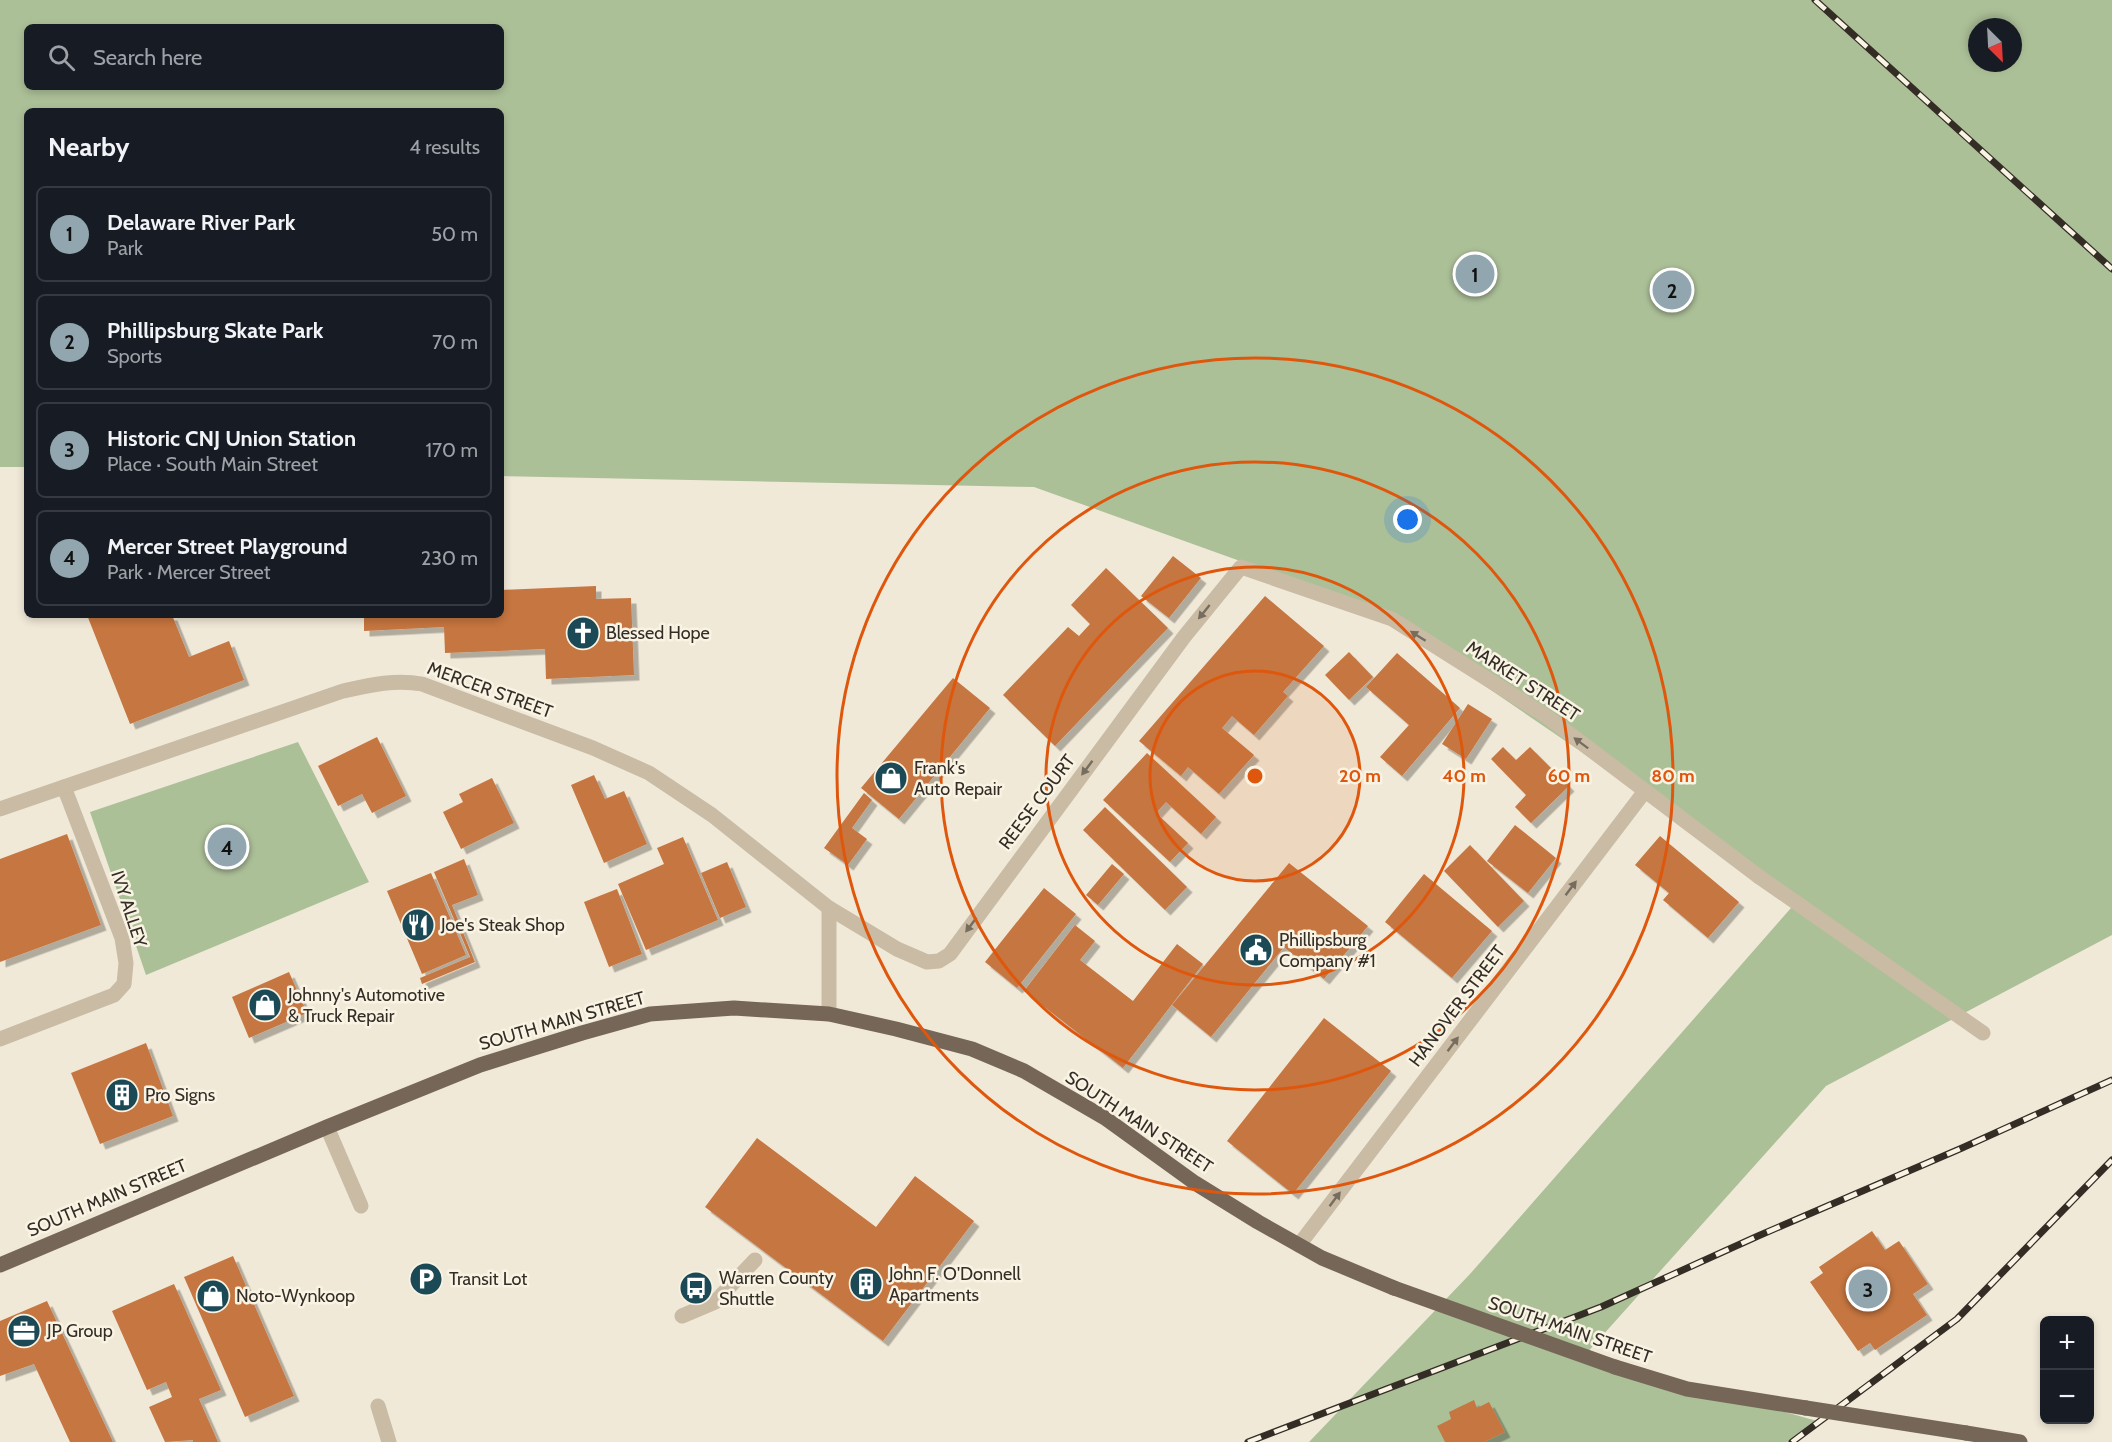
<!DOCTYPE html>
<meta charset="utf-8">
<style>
:root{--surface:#171b24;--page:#242831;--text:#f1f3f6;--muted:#9ea1a6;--line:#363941;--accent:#91a6ae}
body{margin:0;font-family:Cabin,sans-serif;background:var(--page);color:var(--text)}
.controls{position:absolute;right:18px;bottom:18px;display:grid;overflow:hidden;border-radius:9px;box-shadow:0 3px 9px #0003}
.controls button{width:54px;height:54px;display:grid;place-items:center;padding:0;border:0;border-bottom:2px solid var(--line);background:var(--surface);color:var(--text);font:30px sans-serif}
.compass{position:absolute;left:1968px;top:18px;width:54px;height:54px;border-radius:50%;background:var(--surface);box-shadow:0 3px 9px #0003;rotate:156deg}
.you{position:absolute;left:1408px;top:520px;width:21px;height:21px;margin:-15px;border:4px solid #fff;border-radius:50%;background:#1a73e8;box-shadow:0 0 0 9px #1a73e833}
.badge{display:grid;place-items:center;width:39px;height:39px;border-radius:50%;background:var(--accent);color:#111;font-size:20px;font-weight:700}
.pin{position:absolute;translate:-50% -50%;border:3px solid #fff;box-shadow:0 2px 6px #0006}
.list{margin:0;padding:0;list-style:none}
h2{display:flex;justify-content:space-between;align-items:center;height:78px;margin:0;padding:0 24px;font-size:26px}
h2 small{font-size:20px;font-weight:400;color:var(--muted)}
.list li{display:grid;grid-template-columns:39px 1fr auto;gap:18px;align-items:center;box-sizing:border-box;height:96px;margin:0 12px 12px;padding:0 12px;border:2px solid var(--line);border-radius:9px}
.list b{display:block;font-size:22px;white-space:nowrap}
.list p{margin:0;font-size:20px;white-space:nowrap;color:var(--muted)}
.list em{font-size:20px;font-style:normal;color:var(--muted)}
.icon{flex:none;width:33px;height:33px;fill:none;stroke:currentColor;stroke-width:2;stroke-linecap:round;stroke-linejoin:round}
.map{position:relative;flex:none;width:2112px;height:1442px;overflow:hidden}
.search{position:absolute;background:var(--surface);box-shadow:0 3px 9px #0003;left:24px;top:24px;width:480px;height:66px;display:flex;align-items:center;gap:15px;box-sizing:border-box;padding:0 21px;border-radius:9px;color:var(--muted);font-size:22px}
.panel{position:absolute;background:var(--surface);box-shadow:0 3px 9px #0003;left:24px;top:108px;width:480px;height:510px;border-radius:9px}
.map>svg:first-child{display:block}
.green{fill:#acc098;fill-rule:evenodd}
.building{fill:#c67641;filter:url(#shadow)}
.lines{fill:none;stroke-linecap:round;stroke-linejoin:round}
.service{stroke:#c9bba4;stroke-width:15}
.minor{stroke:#c9bba4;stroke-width:15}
.primary{stroke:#766657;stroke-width:15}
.rail-casing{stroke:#342d26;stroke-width:7}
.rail{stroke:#f9f3e4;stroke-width:4.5;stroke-dasharray:14;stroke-linecap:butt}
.primary-bridge{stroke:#766657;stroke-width:15}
.oneway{fill:#776d5f}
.ring{fill:none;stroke:#df570d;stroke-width:3}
.labels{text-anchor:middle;stroke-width:5;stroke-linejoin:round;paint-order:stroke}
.poi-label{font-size:18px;fill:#342d26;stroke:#f9f3e4;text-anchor:start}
.street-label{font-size:18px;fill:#342d26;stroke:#f9f3e4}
.centre{fill:#df570d;stroke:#f9f3e4;stroke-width:3}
.ring-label{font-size:18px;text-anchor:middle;font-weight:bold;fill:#df570d;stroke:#f9f3e4;stroke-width:5;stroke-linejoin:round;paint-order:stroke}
</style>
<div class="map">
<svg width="2112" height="1442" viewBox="0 0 2112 1442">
<defs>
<filter id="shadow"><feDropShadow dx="5.5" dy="5.5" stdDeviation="0" flood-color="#0004"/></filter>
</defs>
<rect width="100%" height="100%" fill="#f1e9d8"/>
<g class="green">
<path d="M0,0H2112V935L1826,1086L1585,1355L1817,1421L1787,1442H1309L1470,1274L1798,900L1371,608L1034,487L501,476V111H27V467H0ZM27,27H501V87H27ZM1977,27H2013V63H1977Z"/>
<path d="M298,742L369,882L146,975L90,812Z"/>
</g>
<g class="building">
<path d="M1173,556L1201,578L1169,618L1141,596Z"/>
<path d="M1106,568L1168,628L1055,746L1003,695L1068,627L1079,636L1090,624L1071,605Z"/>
<path d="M596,586V599L631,598L634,675L546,679L545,649L445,653L444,627L364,631V615H501V590Z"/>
<path d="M1265,596L1324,646L1283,692L1288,696L1254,735L1232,716L1222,728L1254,755L1219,794L1188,767L1181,776L1139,741Z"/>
<path d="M87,615H172L189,657L229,641L244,680L130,724Z"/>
<path d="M1349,652L1373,677L1349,700L1325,675Z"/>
<path d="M1397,653L1460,708L1402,776L1380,757L1409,725L1366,687Z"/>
<path d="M953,678L990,708L899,819L861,788Z"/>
<path d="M1468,704L1492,719L1466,759L1442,744Z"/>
<path d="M377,737L406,796L372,813L362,794L338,806L318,766Z"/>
<path d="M1503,747L1516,760L1530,747L1569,786L1531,823L1515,807L1526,795L1491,759Z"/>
<path d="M1147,753L1216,817L1201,834L1166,802L1156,813L1188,843L1170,862L1103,800Z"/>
<path d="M594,775L605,799L624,791L647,844L604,863L571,785Z"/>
<path d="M492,778L514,823L461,849L443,812L463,802L459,794Z"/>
<path d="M864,793L872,800L852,828L867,839L848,865L824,848Z"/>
<path d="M1105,807L1187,887L1165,910L1083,830Z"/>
<path d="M1515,825L1556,858L1528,893L1487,861Z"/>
<path d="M67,834L101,925L0,962V859Z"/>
<path d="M1660,836L1739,902L1708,938L1663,900L1669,893L1635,865Z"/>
<path d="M683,837L718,920L646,950L618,884L664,864L657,848Z"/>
<path d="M1470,845L1524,901L1498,927L1444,871Z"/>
<path d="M464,859L478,895L452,905L475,962L422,984L420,978L470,957L434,872Z"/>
<path d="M727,862L746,907L720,918L701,873Z"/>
<path d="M1289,863L1368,926L1324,979L1284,947L1211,1037L1172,1005Z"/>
<path d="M1112,864L1124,874L1098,905L1086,895Z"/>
<path d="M431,873L466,955L422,974L387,891Z"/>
<path d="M1424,874L1492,931L1452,978L1385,922Z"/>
<path d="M1044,888L1076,914L1017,988L985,962Z"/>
<path d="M617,889L642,954L609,967L584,902Z"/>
<path d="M1075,925L1095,941L1080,960L1133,1001L1177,944L1203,964L1123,1068L1024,991Z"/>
<path d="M289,972L307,1013L249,1038L232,997Z"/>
<path d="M1324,1018L1391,1071L1293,1194L1227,1141Z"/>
<path d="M146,1043L173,1116L100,1144L71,1073Z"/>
<path d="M757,1138L876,1227L915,1176L974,1221L883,1341L705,1207Z"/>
<path d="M1872,1231L1885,1250L1899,1241L1928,1284L1913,1294L1927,1315L1875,1350L1870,1343L1858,1351L1810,1282L1823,1273L1819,1267Z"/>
<path d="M233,1256L294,1396L245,1417L184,1277Z"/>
<path d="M174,1284L221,1390L199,1399L218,1442H193V1440L165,1442L149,1407L172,1397L166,1382L147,1390L112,1311Z"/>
<path d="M47,1301L113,1442H70L34,1364L0,1376V1321Z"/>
<path d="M1474,1400L1477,1408L1489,1402L1505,1432L1484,1442H1445L1437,1426L1451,1419L1449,1412Z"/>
</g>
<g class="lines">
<g class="service">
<path d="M1758,876L1983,1033"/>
<path d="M0,1039L114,995L124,984L126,963L122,938L64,787"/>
<path d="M327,1127L361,1206"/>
<path d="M682,1316L715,1302L755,1260"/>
<path d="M378,1406L389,1442"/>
</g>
<g class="minor">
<path d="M0,809L343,691C370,685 395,679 422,684L593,748L649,773L712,815L829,908L897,949L927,962L939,961L950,954L1184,637L1241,567L1392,619L1546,716L1758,876"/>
<path d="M829,1014V908"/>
<path d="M1299,1245L1645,791"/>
</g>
<g class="primary">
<path d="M0,1265L327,1127L480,1065L582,1033L650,1014L734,1008L829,1014L896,1029L972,1049L1024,1071L1105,1118L1195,1183L1258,1222L1322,1258L1394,1288"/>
<path d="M1615,1367L1687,1389L1806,1408"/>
<path d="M1966,1433L2020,1442"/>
</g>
<defs>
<g id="rail">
<path d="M1815,0L2112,269"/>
<path d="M1248,1442L1601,1307L1758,1236L1962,1148L2112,1080"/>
<path d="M1792,1442L1957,1319L2112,1160"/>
</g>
</defs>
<use href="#rail" class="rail-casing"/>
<use href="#rail" class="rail"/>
<g class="primary-bridge">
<path d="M1394,1288L1615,1367"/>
<path d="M1806,1408L1966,1433"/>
</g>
</g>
<defs><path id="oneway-solid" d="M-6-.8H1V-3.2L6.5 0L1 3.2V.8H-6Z" transform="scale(1.5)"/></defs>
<g class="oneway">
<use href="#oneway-solid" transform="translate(1204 612) rotate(129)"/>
<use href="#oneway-solid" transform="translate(1418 636) rotate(-148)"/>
<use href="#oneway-solid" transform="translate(1581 743) rotate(-143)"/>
<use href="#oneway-solid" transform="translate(1087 768) rotate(127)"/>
<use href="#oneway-solid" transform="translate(1571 888) rotate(-53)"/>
<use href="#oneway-solid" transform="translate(971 925) rotate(127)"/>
<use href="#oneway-solid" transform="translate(1453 1044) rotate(-53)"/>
<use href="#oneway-solid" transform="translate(1335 1199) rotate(-53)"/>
</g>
<circle cx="1255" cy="776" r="105" fill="#df570d" fill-opacity=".12"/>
<g class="ring">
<circle cx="1255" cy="776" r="105"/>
<circle cx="1255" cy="776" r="209"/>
<circle cx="1255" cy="776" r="314"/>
<circle cx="1255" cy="776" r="418"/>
</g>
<defs>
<symbol id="church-disc" viewBox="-11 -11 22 22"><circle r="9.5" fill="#1c4956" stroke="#f9f3e4"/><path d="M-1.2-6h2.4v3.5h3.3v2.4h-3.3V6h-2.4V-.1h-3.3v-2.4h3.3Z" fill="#fff"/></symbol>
<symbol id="shop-disc" viewBox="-11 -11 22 22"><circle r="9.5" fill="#1c4956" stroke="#f9f3e4"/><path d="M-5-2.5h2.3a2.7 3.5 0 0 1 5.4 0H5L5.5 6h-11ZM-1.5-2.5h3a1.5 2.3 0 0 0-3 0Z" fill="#fff"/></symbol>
<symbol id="restaurant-disc" viewBox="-11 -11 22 22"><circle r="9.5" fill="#1c4956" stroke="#f9f3e4"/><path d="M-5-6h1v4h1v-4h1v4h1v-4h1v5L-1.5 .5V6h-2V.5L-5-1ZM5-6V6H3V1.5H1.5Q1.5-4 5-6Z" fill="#fff"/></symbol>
<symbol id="civic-disc" viewBox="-11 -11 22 22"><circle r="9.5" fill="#1c4956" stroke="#f9f3e4"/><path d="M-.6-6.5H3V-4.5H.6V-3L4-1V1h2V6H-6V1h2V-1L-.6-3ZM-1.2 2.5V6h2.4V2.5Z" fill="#fff"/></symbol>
<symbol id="building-disc" viewBox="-11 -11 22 22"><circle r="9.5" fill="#1c4956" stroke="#f9f3e4"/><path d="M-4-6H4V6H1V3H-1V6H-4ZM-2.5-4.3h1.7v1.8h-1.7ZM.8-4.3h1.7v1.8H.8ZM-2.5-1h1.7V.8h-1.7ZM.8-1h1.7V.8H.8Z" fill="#fff"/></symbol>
<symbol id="parking-disc" viewBox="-11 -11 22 22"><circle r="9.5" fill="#1c4956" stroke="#f9f3e4"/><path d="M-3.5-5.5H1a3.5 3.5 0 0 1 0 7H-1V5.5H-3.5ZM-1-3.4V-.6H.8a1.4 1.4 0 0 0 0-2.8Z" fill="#fff"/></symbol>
<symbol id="bus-disc" viewBox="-11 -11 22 22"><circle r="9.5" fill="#1c4956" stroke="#f9f3e4"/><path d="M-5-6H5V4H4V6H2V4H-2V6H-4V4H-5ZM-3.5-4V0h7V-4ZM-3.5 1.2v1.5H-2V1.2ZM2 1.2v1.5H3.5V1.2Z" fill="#fff"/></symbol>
<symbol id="office-disc" viewBox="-11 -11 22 22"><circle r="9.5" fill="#1c4956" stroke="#f9f3e4"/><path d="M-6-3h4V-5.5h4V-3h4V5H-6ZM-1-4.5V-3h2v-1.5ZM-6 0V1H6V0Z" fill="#fff"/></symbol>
</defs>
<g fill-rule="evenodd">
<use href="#church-disc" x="564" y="614" width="38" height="38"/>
<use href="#shop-disc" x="872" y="759" width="38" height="38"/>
<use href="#restaurant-disc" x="399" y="906" width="38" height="38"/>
<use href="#civic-disc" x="1237" y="931" width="38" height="38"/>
<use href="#shop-disc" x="246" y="986" width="38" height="38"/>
<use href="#building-disc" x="103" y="1076" width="38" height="38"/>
<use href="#parking-disc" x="407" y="1260" width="38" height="38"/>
<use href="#building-disc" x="847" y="1265" width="38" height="38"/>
<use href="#bus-disc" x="677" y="1269" width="38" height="38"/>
<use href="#shop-disc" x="194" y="1277" width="38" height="38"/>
<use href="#office-disc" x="5" y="1312" width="38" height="38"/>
</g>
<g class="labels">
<g class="poi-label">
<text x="606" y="639">Blessed Hope</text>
<text x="914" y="774">Frank's<tspan x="914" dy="21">Auto Repair</tspan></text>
<text x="441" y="931">Joe's Steak Shop</text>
<text x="1279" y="946">Phillipsburg<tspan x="1279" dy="21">Company #1</tspan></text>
<text x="288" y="1001">Johnny's Automotive<tspan x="288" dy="21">&amp; Truck Repair</tspan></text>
<text x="145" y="1101">Pro Signs</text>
<text x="889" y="1280">John F. O'Donnell<tspan x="889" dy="21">Apartments</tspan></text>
<text x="719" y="1284">Warren County<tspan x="719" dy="21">Shuttle</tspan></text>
<text x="449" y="1285">Transit Lot</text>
<text x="236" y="1302">Noto-Wynkoop</text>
<text x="47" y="1337">JP Group</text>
</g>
<g class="street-label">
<text transform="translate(1523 681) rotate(33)" y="6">MARKET STREET</text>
<text transform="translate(490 690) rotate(20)" y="6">MERCER STREET</text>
<text transform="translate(1037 802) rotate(-53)" y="6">REESE COURT</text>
<text transform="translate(129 909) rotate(72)" y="6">IVY ALLEY</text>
<text transform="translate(1457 1006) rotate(-53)" y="6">HANOVER STREET</text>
<text transform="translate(562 1021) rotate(-16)" y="6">SOUTH MAIN STREET</text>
<text transform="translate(1139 1122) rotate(33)" y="6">SOUTH MAIN STREET</text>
<text transform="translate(107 1198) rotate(-23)" y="6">SOUTH MAIN STREET</text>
<text transform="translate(1570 1330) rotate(19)" y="6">SOUTH MAIN STREET</text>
</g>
</g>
<circle cx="1255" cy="776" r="9" class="centre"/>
<g class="ring-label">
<text x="1360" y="782">20 m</text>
<text x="1464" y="782">40 m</text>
<text x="1569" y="782">60 m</text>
<text x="1673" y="782">80 m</text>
</g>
</svg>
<div class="controls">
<button>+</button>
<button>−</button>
</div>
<svg class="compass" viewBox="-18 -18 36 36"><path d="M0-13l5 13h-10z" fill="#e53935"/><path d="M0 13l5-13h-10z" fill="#9ea1a6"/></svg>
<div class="you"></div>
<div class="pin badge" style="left:1475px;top:274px">1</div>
<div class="pin badge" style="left:1672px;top:290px">2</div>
<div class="pin badge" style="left:1868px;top:1289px">3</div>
<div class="pin badge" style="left:227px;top:847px">4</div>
<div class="search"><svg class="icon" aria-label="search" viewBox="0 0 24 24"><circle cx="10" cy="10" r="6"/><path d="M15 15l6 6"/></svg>Search here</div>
<section class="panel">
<h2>Nearby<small>4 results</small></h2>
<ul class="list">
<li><span class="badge">1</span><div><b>Delaware River Park</b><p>Park</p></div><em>50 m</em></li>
<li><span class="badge">2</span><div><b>Phillipsburg Skate Park</b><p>Sports</p></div><em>70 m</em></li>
<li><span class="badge">3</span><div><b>Historic CNJ Union Station</b><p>Place · South Main Street</p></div><em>170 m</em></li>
<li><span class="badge">4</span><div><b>Mercer Street Playground</b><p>Park · Mercer Street</p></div><em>230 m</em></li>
</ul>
</section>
</div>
